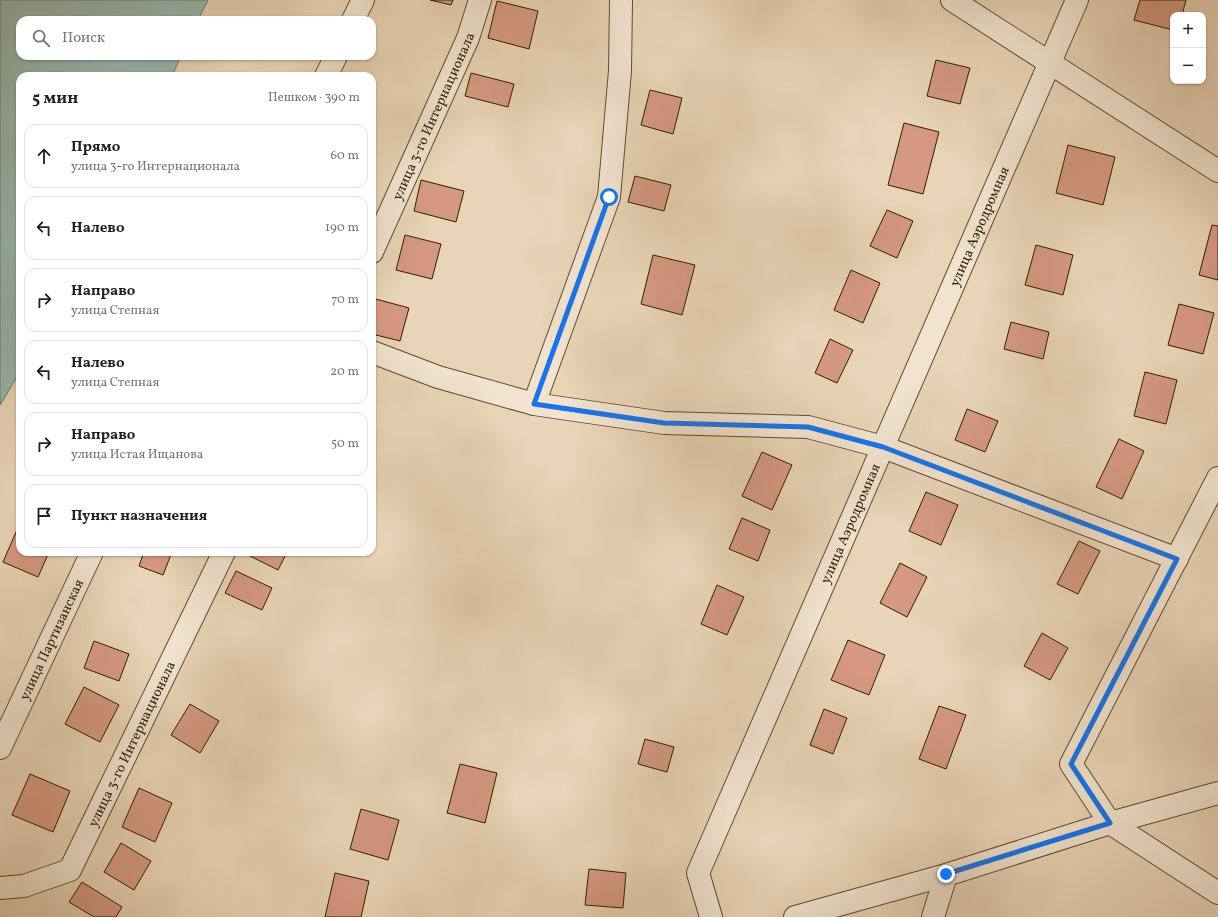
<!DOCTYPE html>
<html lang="ru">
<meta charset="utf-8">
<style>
:root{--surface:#fff;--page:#f2f2f2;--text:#222;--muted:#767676;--line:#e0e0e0}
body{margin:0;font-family:Vollkorn,serif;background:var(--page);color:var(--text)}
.controls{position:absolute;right:12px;top:12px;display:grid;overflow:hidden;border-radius:8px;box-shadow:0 1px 3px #0004}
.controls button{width:36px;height:36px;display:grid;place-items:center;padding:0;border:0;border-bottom:1px solid var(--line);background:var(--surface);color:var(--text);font:20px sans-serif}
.stop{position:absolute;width:12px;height:12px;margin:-9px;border:3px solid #1a73e8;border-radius:50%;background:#fff}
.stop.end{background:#1a73e8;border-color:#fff;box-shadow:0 1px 4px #0008}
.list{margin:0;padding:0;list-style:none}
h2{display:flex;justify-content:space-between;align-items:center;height:52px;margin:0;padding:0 16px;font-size:17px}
h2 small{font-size:13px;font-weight:400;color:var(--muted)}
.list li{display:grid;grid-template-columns:26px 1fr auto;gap:12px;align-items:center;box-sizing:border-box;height:64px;margin:0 8px 8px;padding:0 8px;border:1px solid var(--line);border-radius:12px}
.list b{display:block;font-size:15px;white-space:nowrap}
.list p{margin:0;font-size:13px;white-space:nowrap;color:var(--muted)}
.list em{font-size:13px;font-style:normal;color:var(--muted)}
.icon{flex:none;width:22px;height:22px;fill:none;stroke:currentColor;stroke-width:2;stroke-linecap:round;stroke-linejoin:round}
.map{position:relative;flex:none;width:1218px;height:917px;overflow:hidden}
.search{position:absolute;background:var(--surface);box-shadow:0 1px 3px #0004;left:16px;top:16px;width:360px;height:44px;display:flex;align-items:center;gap:10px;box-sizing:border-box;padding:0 14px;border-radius:12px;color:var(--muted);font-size:15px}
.panel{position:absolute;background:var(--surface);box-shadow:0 1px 3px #0004;left:16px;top:72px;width:360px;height:484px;border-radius:12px}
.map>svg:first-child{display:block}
.water{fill:#97b8b0;stroke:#6e7a6a}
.building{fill:#d59981;stroke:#301d02}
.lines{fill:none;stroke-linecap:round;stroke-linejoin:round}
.minor-casing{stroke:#5e4b2f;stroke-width:24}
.minor{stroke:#f1e3d0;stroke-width:22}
.route{stroke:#1a73e8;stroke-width:5}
.labels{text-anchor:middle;stroke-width:3;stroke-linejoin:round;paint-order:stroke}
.street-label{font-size:14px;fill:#301d02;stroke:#f1e3d0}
</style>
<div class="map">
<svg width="1218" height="917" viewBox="0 0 1218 917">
<rect width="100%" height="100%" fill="#e9d4b7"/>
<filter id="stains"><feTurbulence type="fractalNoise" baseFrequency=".005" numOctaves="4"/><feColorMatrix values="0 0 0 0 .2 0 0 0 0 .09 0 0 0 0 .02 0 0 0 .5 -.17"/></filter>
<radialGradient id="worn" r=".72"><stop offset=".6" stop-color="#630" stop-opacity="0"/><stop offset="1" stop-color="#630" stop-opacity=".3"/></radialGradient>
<path class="water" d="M0,0H208L198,20H20V56H181L172,76H20V372L0,405Z"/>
<g class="building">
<path d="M430,0H453L451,5Z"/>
<path d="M1140,0H1186L1182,15H1173V30L1134,20Z"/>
<path d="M497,1L538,11L529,49L488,38Z"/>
<path d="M936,60L970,68L960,104L927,96Z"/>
<path d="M471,73L514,84L508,107L465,96Z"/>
<path d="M650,90L682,98L673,134L641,125Z"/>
<path d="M904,123L939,132L923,194L888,185Z"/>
<path d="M1068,145L1115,157L1103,205L1056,193Z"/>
<path d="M635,176L671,185L664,211L628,202Z"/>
<path d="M421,180L464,191L456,222L414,211Z"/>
<path d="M887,210L913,221L897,258L870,246Z"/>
<path d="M1212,225L1218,226V280L1199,275Z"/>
<path d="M405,235L441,244L432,279L396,270Z"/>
<path d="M1036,245L1073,255L1063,295L1025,285Z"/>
<path d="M653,255L695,265L682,315L641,304Z"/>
<path d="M851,270L880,283L863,323L834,310Z"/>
<path d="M372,298L409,308L400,341L372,334Z"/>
<path d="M1179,304L1214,313L1203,354L1168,345Z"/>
<path d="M1011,322L1049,332L1043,359L1004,349Z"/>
<path d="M830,339L853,350L837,383L815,373Z"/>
<path d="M1145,372L1177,380L1166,424L1134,416Z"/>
<path d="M967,409L998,421L985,452L955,440Z"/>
<path d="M1119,439L1144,451L1122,499L1096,487Z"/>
<path d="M762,452L792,465L772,510L742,496Z"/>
<path d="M926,492L958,505L941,545L909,531Z"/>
<path d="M742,518L770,530L758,561L729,549Z"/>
<path d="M20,523V552H49L38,577L3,562Z"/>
<path d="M1079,541L1100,551L1078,594L1057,584Z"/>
<path d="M144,552H172L163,575L139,566Z"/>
<path d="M242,552H287L278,570Z"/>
<path d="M900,563L927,577L907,617L880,603Z"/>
<path d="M236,571L272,588L262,610L225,593Z"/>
<path d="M717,585L744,597L727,635L701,624Z"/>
<path d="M1042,633L1068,648L1050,680L1024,666Z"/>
<path d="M848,640L885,655L869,695L831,680Z"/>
<path d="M94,641L129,654L119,681L84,668Z"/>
<path d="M84,687L119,705L100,742L65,724Z"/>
<path d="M190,704L219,721L200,753L171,735Z"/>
<path d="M939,706L966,715L946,769L919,759Z"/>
<path d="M824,709L847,718L833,754L810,745Z"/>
<path d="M645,739L674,747L667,772L638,764Z"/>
<path d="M460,764L497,773L485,823L447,813Z"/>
<path d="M30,774L70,791L53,832L12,815Z"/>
<path d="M139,788L172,803L155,842L122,827Z"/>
<path d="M361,809L399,820L388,860L350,849Z"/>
<path d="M121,843L151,861L134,890L104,872Z"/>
<path d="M589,869L626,873L623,908L585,905Z"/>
<path d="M335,873L369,881L361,917H325Z"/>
<path d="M82,882L122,907L116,917H94L69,902Z"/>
</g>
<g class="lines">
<defs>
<g id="minor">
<path d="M952,0L1218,171"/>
<path d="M353,20L363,0"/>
<path d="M326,76L336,56"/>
<path id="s1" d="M372,252L468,38L480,0"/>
<path d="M372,352L438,377L534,404L664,423L808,427L883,447L1177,559"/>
<path d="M534,404L609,197L620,71L621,0"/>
<path d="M1218,478L1071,764L1110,823L1218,893"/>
<path id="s2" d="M0,748L92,552"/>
<path id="s3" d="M0,888L24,886L70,870L224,552"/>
<path id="s4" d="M711,917L698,873L1077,0"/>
<path d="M795,917L946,875L1110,823L1218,793"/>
<path d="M933,917L946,875"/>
</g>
</defs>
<use href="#minor" class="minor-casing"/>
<use href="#minor" class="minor"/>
</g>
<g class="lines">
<path class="route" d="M609,197L534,404L664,423L808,427L883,447L1177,559L1071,764L1110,823L946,874"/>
</g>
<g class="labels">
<g class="street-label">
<text dy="5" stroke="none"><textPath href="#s1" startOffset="149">улица 3-го Интернационала</textPath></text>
<text dy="5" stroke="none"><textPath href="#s4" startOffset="751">улица Аэродромная</textPath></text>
<text dy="5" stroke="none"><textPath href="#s4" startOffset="427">улица Аэродромная</textPath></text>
<text dy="5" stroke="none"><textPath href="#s2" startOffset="120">улица Партизанская</textPath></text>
<text dy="5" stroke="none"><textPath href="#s3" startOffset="213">улица 3-го Интернационала</textPath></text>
</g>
</g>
<rect width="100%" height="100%" filter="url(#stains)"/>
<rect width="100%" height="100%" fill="url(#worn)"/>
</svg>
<div class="controls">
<button>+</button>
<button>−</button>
</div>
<div class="stop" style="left:609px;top:197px"></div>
<div class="stop end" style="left:946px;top:874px"></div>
<div class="search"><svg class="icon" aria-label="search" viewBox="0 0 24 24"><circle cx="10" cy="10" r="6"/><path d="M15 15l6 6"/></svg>Поиск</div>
<section class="panel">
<h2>5 мин<small>Пешком · 390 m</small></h2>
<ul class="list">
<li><svg class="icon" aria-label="ahead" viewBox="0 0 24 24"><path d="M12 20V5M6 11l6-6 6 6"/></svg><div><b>Прямо</b><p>улица 3-го Интернационала</p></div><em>60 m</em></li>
<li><svg class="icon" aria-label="left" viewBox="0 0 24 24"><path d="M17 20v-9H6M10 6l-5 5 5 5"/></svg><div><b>Налево</b></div><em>190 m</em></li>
<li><svg class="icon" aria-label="right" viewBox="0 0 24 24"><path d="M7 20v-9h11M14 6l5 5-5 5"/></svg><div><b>Направо</b><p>улица Степная</p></div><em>70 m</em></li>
<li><svg class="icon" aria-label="left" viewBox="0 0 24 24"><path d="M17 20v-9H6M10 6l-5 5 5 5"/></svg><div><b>Налево</b><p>улица Степная</p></div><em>20 m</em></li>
<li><svg class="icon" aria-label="right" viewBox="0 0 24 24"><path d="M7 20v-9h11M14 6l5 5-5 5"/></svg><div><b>Направо</b><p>улица Истая Ищанова</p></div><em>50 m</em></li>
<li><svg class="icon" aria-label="arrive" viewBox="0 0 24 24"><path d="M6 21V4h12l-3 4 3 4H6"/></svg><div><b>Пункт назначения</b></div></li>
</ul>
</section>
</div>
